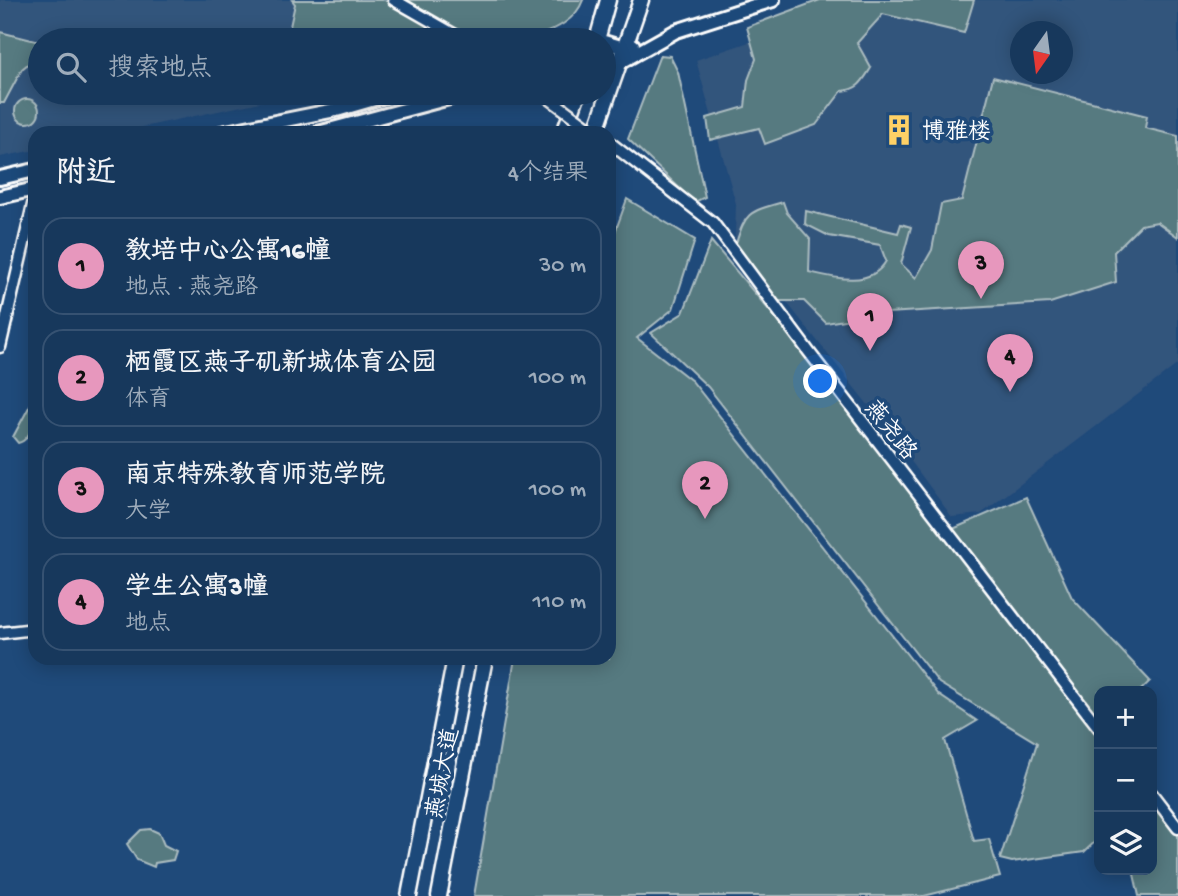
<!DOCTYPE html>
<html lang="zh">
<meta charset="utf-8">
<style>
:root{--surface:#17385c;--page:#244365;--text:#f1f3f6;--muted:#9eacbb;--line:#365272;--accent:#e797bd}
body{margin:0;font-family:"Gochi Hand","LXGW WenKai TC",sans-serif;background:var(--page);color:var(--text)}
.controls{position:absolute;right:21px;bottom:21px;display:grid;overflow:hidden;border-radius:14px;box-shadow:0 4px 18px #0003}
.controls button{width:63px;height:63px;display:grid;place-items:center;padding:0;border:0;border-bottom:2px solid var(--line);background:var(--surface);color:var(--text);font:35px sans-serif}
.compass{position:absolute;left:1010px;top:21px;width:63px;height:63px;border-radius:50%;background:var(--surface);box-shadow:0 4px 18px #0003;rotate:194deg}
.you{position:absolute;left:821px;top:382px;width:24px;height:24px;margin:-18px;border:5px solid #fff;border-radius:50%;background:#1a73e8;box-shadow:0 0 0 10px #1a73e833}
.badge{display:grid;place-items:center;width:46px;height:46px;border-radius:50%;background:var(--accent);color:#111;font-size:23px;font-weight:700}
.pin{position:absolute;translate:-50% -58px;filter:drop-shadow(0 2px 4px #0008)}
.pin::after{content:'';position:absolute;top:37px;width:24px;height:21px;background:inherit;clip-path:polygon(0 0,100% 0,50% 100%)}
.list{margin:0;padding:0;list-style:none}
h2{display:flex;justify-content:space-between;align-items:center;height:91px;margin:0;padding:0 28px;font-size:30px}
h2 small{font-size:23px;font-weight:400;color:var(--muted)}
.list li{display:grid;grid-template-columns:46px 1fr auto;gap:21px;align-items:center;box-sizing:border-box;height:98px;margin:0 14px 14px;padding:0 14px;border:2px solid var(--line);border-radius:21px}
.list b{display:block;font-size:26px;white-space:nowrap}
.list p{margin:0;font-size:23px;white-space:nowrap;color:var(--muted)}
.list em{font-size:23px;font-style:normal;color:var(--muted)}
.icon{flex:none;width:38px;height:38px;fill:none;stroke:currentColor;stroke-width:2;stroke-linecap:round;stroke-linejoin:round}
.map{position:relative;flex:none;width:1178px;height:896px;overflow:hidden}
.search{position:absolute;background:var(--surface);box-shadow:0 4px 18px #0003;left:28px;top:28px;width:588px;height:77px;display:flex;align-items:center;gap:18px;box-sizing:border-box;padding:0 24px;border-radius:38px;color:var(--muted);font-size:26px}
.panel{position:absolute;background:var(--surface);box-shadow:0 4px 18px #0003;left:28px;top:126px;width:588px;height:539px;border-radius:21px}
.map>svg:first-child{display:block}
.built{fill:#33547c;fill-rule:evenodd}
.green{fill:#577a80;stroke:#abbcc0;stroke-width:2}
.lines{fill:none;stroke-linecap:round;stroke-linejoin:round}
.minor-casing{stroke:#fff;stroke-width:15}
.tertiary-casing{stroke:#fff;stroke-width:18}
.primary-casing{stroke:#fff;stroke-width:19}
.minor{stroke:#1f4a7a;stroke-width:10}
.tertiary{stroke:#1f4a7a;stroke-width:12}
.primary{stroke:#1f4a7a;stroke-width:14}
.minor-bridge-casing{stroke:#fff;stroke-width:15;stroke-linecap:butt}
.minor-bridge{stroke:#1f4a7a;stroke-width:10}
.labels{text-anchor:middle;stroke-width:7;stroke-linejoin:round;paint-order:stroke}
.poi-label{font-size:23px;fill:#fff;stroke:#1f4a7a;text-anchor:start}
.street-label{font-size:23px;fill:#fff;stroke:#1f4a7a}
</style>
<div class="map">
<svg width="1178" height="896" viewBox="0 0 1178 896">
<rect width="100%" height="100%" fill="#1f4a7a"/>
<filter id="ink" filterUnits="userSpaceOnUse"><feTurbulence type="fractalNoise" baseFrequency=".0143" numOctaves="2"/><feDisplacementMap in="SourceGraphic" scale="14" xChannelSelector="R" yChannelSelector="G"/><feConvolveMatrix kernelMatrix="1 2 1 2 8 2 1 2 1" color-interpolation-filters="sRGB"/></filter>
<g filter="url(#ink)">
<g class="built">
<path d="M0,0H292L296,4L287,40H40V93H276L274,99L115,133H35V150L0,157Z"/>
<path d="M873,0H1178V364L981,514L952,517L888,430L735,237L736,204L696,60ZM1020,32H1062V74H1020Z"/>
</g>
<g class="green">
<path d="M292,0H583C575,23 550,31 529,40H287L295,4Z"/>
<path d="M820,0H974L964,33L883,14L857,43L871,68C862,82 859,89 842,91L816,125L765,144L759,128L710,140L707,118L745,107L748,80L756,59L747,27Z"/>
<path d="M0,32L40,42V54L22,69L4,103H0Z"/>
<path d="M660,55L670,56L678,72L705,197L697,201L691,199L628,139Z"/>
<path d="M993,77L1147,116L1145,128L1178,136V237L1157,222L1141,225L1114,252L1116,282L1050,303L887,313L826,323L804,301H769L733,252C746,214 743,213 783,202L787,213L810,239L809,272C834,278 871,288 886,261L880,245L829,236L805,224L806,211L898,233L901,224L911,227L901,264L916,278L932,250L941,204L962,200Z"/>
<circle cx="27" cy="111" r="12"/>
<path d="M627,199L695,240L673,309L637,338L692,381L939,695L977,721L945,740L974,841L989,839L1000,877L924,896H474L515,658H609V249Z"/>
<path d="M711,241L953,529L1026,497L1072,598L1150,681L1140,691H1099V838L1084,852L1012,862L1000,859L1037,743L939,683L708,387L651,333L683,313Z"/>
<path d="M35,396C35,410 35,439 18,443L13,437Z"/>
<path d="M1152,798L1178,831V896H1139L1133,870H1152Z"/>
<path d="M150,829L159,833L164,845L176,851L173,860L155,863L154,867L137,860L127,844L141,830Z"/>
</g>
<g class="lines">
<defs>
<g id="minor">
<path d="M394,0L464,40"/>
<path d="M609,142L713,223L809,352L1099,728"/>
<path d="M0,347L35,196"/>
<path d="M0,633L35,629"/>
<path d="M1152,794L1178,828"/>
</g>
<g id="tertiary">
<path d="M604,42L624,48L633,45"/>
<path d="M604,66L619,63L676,31L773,0"/>
<path d="M221,133L340,109L395,93"/>
<path d="M318,133L468,93"/>
<path d="M0,178L35,170"/>
<path d="M0,197L35,189"/>
</g>
<g id="primary">
<path d="M597,40L608,0"/>
<path d="M564,133L578,93"/>
<path d="M595,133L641,0"/>
<path d="M409,896L455,658"/>
<path d="M439,896L485,658"/>
</g>
</defs>
<use href="#minor" class="minor-casing"/>
<use href="#tertiary" class="tertiary-casing"/>
<use href="#primary" class="primary-casing"/>
<use href="#minor" class="minor"/>
<use href="#tertiary" class="tertiary"/>
<use href="#primary" class="primary"/>
<defs>
<path id="minor-bridge" d="M542,93L596,133"/>
</defs>
<use href="#minor-bridge" class="minor-bridge-casing"/>
<use href="#minor-bridge" class="minor-bridge"/>
</g>
</g>
<defs>
<symbol id="building-bare" viewBox="-9 -9 18 18"><path d="M-4-6H4V6H1V3H-1V6H-4ZM-2.5-4.3h1.7v1.8h-1.7ZM.8-4.3h1.7v1.8H.8ZM-2.5-1h1.7V.8h-1.7ZM.8-1h1.7V.8H.8Z" fill="#ffd166" stroke="#1f4a7a" stroke-width="2.5" paint-order="stroke"/></symbol>
</defs>
<g fill-rule="evenodd">
<use href="#building-bare" x="877" y="108" width="44" height="44"/>
</g>
<g class="labels">
<g class="poi-label">
<text x="922" y="138">博雅楼</text>
</g>
<g class="street-label">
<text transform="translate(892 429) rotate(52)" y="8">燕尧路</text>
<text transform="translate(441 773) rotate(-79)" y="8">燕城大道</text>
</g>
</g>
</svg>
<div class="controls">
<button>+</button>
<button>−</button>
<button><svg class="icon" aria-label="layers" viewBox="0 0 24 24"><path d="M12 4l9 5-9 5-9-5zM3 14l9 5 9-5"/></svg></button>
</div>
<svg class="compass" viewBox="-18 -18 36 36"><path d="M0-13l5 13h-10z" fill="#e53935"/><path d="M0 13l5-13h-10z" fill="#9eacbb"/></svg>
<div class="you"></div>
<div class="pin badge" style="left:870px;top:351px">1</div>
<div class="pin badge" style="left:705px;top:519px">2</div>
<div class="pin badge" style="left:981px;top:299px">3</div>
<div class="pin badge" style="left:1010px;top:392px">4</div>
<div class="search"><svg class="icon" aria-label="search" viewBox="0 0 24 24"><circle cx="10" cy="10" r="6"/><path d="M15 15l6 6"/></svg>搜索地点</div>
<section class="panel">
<h2>附近<small>4个结果</small></h2>
<ul class="list">
<li><span class="badge">1</span><div><b>教培中心公寓16幢</b><p>地点 · 燕尧路</p></div><em>30 m</em></li>
<li><span class="badge">2</span><div><b>栖霞区燕子矶新城体育公园</b><p>体育</p></div><em>100 m</em></li>
<li><span class="badge">3</span><div><b>南京特殊教育师范学院</b><p>大学</p></div><em>100 m</em></li>
<li><span class="badge">4</span><div><b>学生公寓3幢</b><p>地点</p></div><em>110 m</em></li>
</ul>
</section>
</div>
